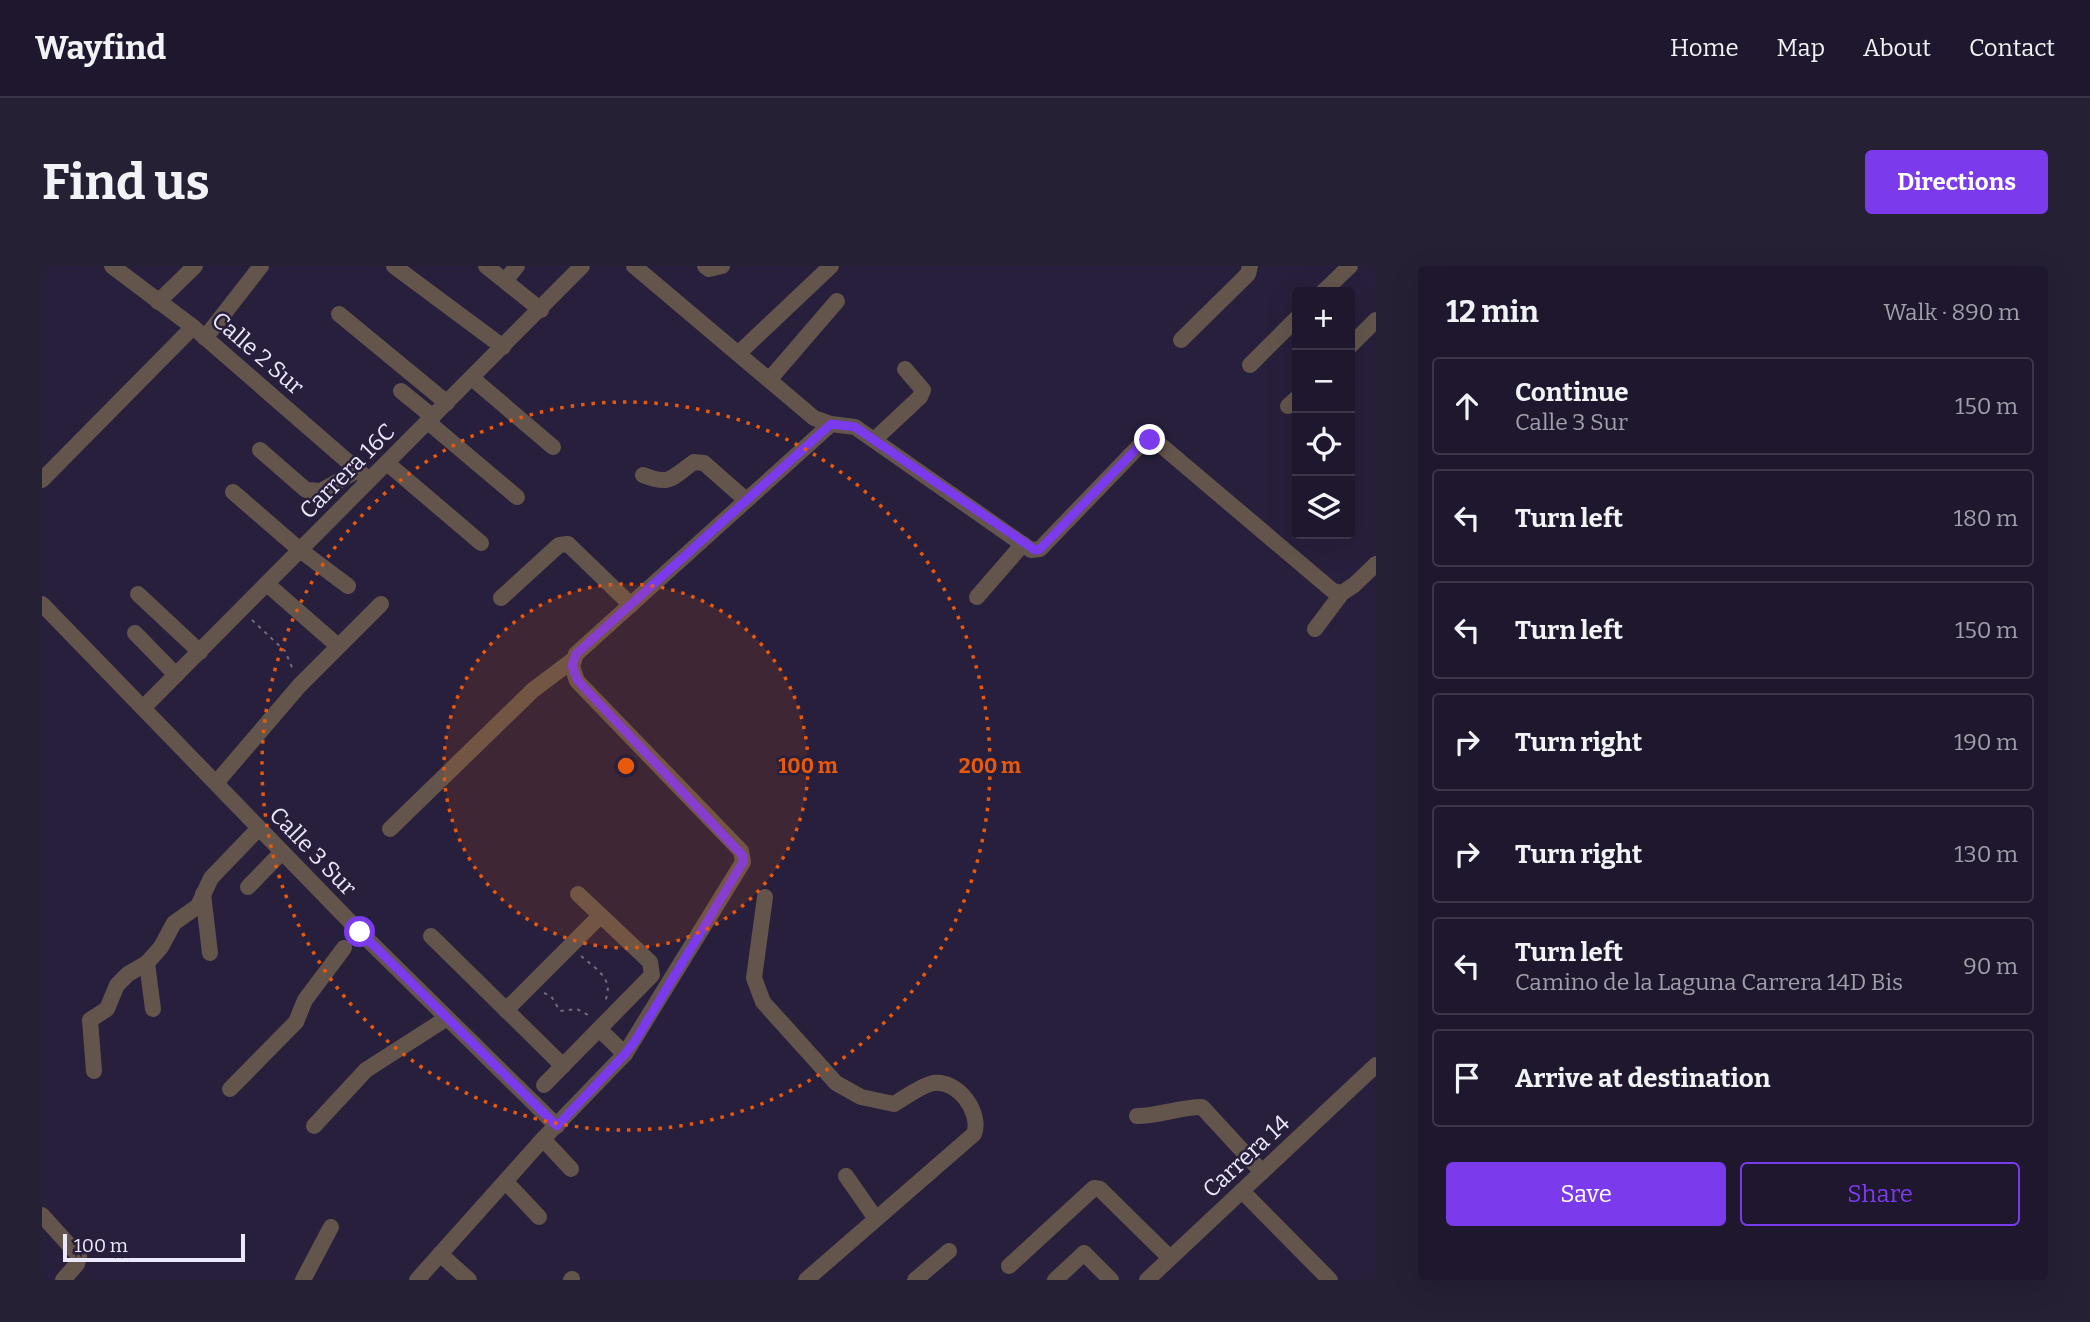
<!DOCTYPE html>
<meta charset="utf-8">
<style>
:root{--surface:#1e172d;--page:#262035;--text:#f1f3f6;--muted:#a19faa;--line:#3c3649;--accent:#7c3aed}
body{margin:0;font-family:Bitter,serif;background:var(--page);color:var(--text)}
.controls{position:absolute;right:21px;top:21px;display:grid;overflow:hidden;border-radius:7px;box-shadow:0 7px 28px #0002}
.controls button{width:63px;height:63px;display:grid;place-items:center;padding:0;border:0;border-bottom:2px solid var(--line);background:var(--surface);color:var(--text);font:35px sans-serif}
.scale{position:absolute;left:21px;bottom:18px;width:182px;box-sizing:border-box;padding-left:7px;border:4px solid #ece8fb;border-top:0;font-size:19px;line-height:24px;white-space:nowrap;color:#ece8fb;-webkit-text-stroke:5px #281f3c;paint-order:stroke}
.stop{position:absolute;width:21px;height:21px;margin:-16px;border:5px solid #7c3aed;border-radius:50%;background:#fff}
.stop.end{background:#7c3aed;border-color:#fff;box-shadow:0 2px 7px #0008}
.list{margin:0;padding:0;list-style:none}
h2{display:flex;justify-content:space-between;align-items:center;height:91px;margin:0;padding:0 28px;font-size:30px}
h2 small{font-size:23px;font-weight:400;color:var(--muted)}
.list li{display:grid;grid-template-columns:46px 1fr auto;gap:21px;align-items:center;box-sizing:border-box;height:98px;margin:0 14px 14px;padding:0 14px;border:2px solid var(--line);border-radius:7px}
.list b{display:block;font-size:26px;white-space:nowrap}
.list p{margin:0;font-size:23px;white-space:nowrap;color:var(--muted)}
.list em{font-size:23px;font-style:normal;color:var(--muted)}
.actions{display:flex;gap:14px;padding:21px 28px}
.actions a{flex:1;padding:16px 0;border:2px solid var(--accent);border-radius:7px;text-align:center;font-size:24px;color:var(--accent)}
.actions .main{background:var(--accent);color:#fff}
.icon{flex:none;width:38px;height:38px;fill:none;stroke:currentColor;stroke-width:2;stroke-linecap:round;stroke-linejoin:round}
.map{position:relative;flex:none;width:1334px;height:1014px;overflow:hidden;border-radius:7px}
header{display:flex;align-items:center;gap:42px;box-sizing:border-box;height:98px;padding:0 35px;background:var(--surface);border-bottom:2px solid var(--line)}
header strong{font-size:33px}
nav{display:flex;gap:38px;margin-inline-start:auto;font-size:24px}
.intro{display:flex;align-items:center;justify-content:space-between;box-sizing:border-box;height:168px;padding:0 42px}
h1{margin:0;font-size:49px}
.button{padding:18px 32px;border-radius:7px;background:var(--accent);color:#fff;font-size:24px;font-weight:700}
main{display:flex;gap:42px;padding:0 42px}
aside{flex:1;background:var(--surface);border-radius:7px;box-shadow:0 7px 28px #0002}
.map>svg:first-child{display:block}
.lines{fill:none;stroke-linecap:round;stroke-linejoin:round}
.path{stroke:#716a83;stroke-width:2;stroke-dasharray:3.5 5;stroke-linecap:butt}
.minor{stroke:#63554c;stroke-width:16}
.route{stroke:#7c3aed;stroke-width:9}
.ring{fill:none;stroke:#e8590c;stroke-width:3.5;stroke-dasharray:3.5 7}
.labels{text-anchor:middle;stroke-width:5;stroke-linejoin:round;paint-order:stroke}
.street-label{font-size:23px;fill:#ece8fb;stroke:#281f3c}
.centre{fill:#e8590c;stroke:#281f3c;stroke-width:3.5}
.ring-label{font-size:21px;text-anchor:middle;font-weight:bold;fill:#e8590c;stroke:#281f3c;stroke-width:5;stroke-linejoin:round;paint-order:stroke}
</style>
<header>
<strong>Wayfind</strong>
<nav><a>Home</a><a>Map</a><a>About</a><a>Contact</a></nav>
</header>
<div class="intro"><h1>Find us</h1><a class="button">Directions</a></div>
<main>
<div class="map">
<svg width="1334" height="1014" viewBox="0 0 1334 1014">
<rect width="100%" height="100%" fill="#281f3c"/>
<g class="lines">
<g class="path">
<path d="M210,354L243,385L252,406"/>
<path d="M539,690C554,703 573,713 563,735"/>
<path d="M502,727L509,730L518,745L535,743L548,750"/>
</g>
<g class="minor">
<path d="M70,0L151,61L327,214"/>
<path d="M352,0L461,81"/>
<path d="M444,0L499,44"/>
<path d="M592,0L772,152L789,158L813,161L989,284L998,283L1101,176L1108,174L1121,181L1291,325L1300,327"/>
<path d="M663,0L667,3L680,0"/>
<path d="M463,15L475,0"/>
<path d="M1281,26L1308,0"/>
<path d="M116,36L153,0"/>
<path d="M297,48L405,137"/>
<path d="M163,72L219,0"/>
<path d="M1139,74L1206,8L1208,0"/>
<path d="M1308,80L1334,54"/>
<path d="M697,87L789,0"/>
<path d="M1208,99L1255,52"/>
<path d="M430,112L511,181"/>
<path d="M727,114L795,35"/>
<path d="M359,125L391,151"/>
<path d="M1246,140L1255,132"/>
<path d="M386,156L475,231"/>
<path d="M832,174L878,131L881,124L863,103"/>
<path d="M218,184L264,224L279,225L316,204"/>
<path d="M345,197L439,277"/>
<path d="M601,209C629,220 629,212 652,196L662,197L704,234"/>
<path d="M0,214L151,61"/>
<path d="M191,226L258,284L306,320"/>
<path d="M225,318L296,380"/>
<path d="M96,328L158,386"/>
<path d="M935,331L981,278"/>
<path d="M459,332L517,279L526,278L589,339"/>
<path d="M0,338L318,666L515,860"/>
<path d="M1273,363L1300,327L1312,319L1334,298"/>
<path d="M93,367L134,409"/>
<path d="M102,441L540,0"/>
<path d="M174,517L257,420L339,338"/>
<path d="M348,563L491,424L531,394"/>
<path d="M206,621L240,586"/>
<path d="M161,628L168,687"/>
<path d="M723,631L712,712L721,736L794,817L819,831L852,838C864,831 878,820 891,817C916,813 940,847 932,868L764,1014"/>
<path d="M389,670L521,800"/>
<path d="M105,697L111,743"/>
<path d="M464,744L558,650"/>
<path d="M558,764L583,788"/>
<path d="M52,805L48,754L65,743L75,719L86,708L105,697L119,681L132,657L156,640L169,612L217,562"/>
<path d="M502,819L610,709L608,696L536,628"/>
<path d="M188,823L254,756L263,734L302,682"/>
<path d="M1095,850C1117,850 1137,841 1160,841L1220,906"/>
<path d="M272,860L324,804L405,752"/>
<path d="M501,873L529,903"/>
<path d="M804,910L834,953"/>
<path d="M464,916L497,951"/>
<path d="M1200,925L1288,1014"/>
<path d="M0,949L37,990L35,998L21,1014"/>
<path d="M398,988L427,1014"/>
<path d="M967,1000L1052,922L1058,923L1128,992"/>
<path d="M261,1014L289,961"/>
<path d="M375,1014L501,873L583,788L701,596L699,585L535,415L530,400L534,388L789,158"/>
<path d="M529,1014L530,1013"/>
<path d="M873,1014L907,985"/>
<path d="M1013,1014L1042,987L1069,1014"/>
<path d="M1105,1014L1334,799"/>
</g>
</g>
<g class="lines">
<path class="route" d="M318,666L515,860L583,788L593,775L701,596V590L536,415L530,400L534,388L789,158L813,161L993,284L998,283L1101,176L1108,174"/>
</g>
<circle cx="584" cy="500" r="182" fill="#e8590c" fill-opacity=".12"/>
<g class="ring">
<circle cx="584" cy="500" r="182"/>
<circle cx="584" cy="500" r="364"/>
</g>
<g class="labels">
<g class="street-label">
<text transform="translate(216 87) rotate(41)" y="8">Calle 2 Sur</text>
<text transform="translate(305 205) rotate(-45)" y="8">Carrera 16C</text>
<text transform="translate(271 585) rotate(46)" y="8">Calle 3 Sur</text>
<text transform="translate(1204 890) rotate(-43)" y="8">Carrera 14</text>
</g>
</g>
<circle cx="584" cy="500" r="10" class="centre"/>
<g class="ring-label">
<text x="766" y="507">100 m</text>
<text x="948" y="507">200 m</text>
</g>
</svg>
<div class="controls">
<button>+</button>
<button>−</button>
<button><svg class="icon" aria-label="locate" viewBox="0 0 24 24"><circle cx="12" cy="12" r="6"/><path d="M12 2v4M12 18v4M2 12h4M18 12h4"/></svg></button>
<button><svg class="icon" aria-label="layers" viewBox="0 0 24 24"><path d="M12 4l9 5-9 5-9-5zM3 14l9 5 9-5"/></svg></button>
</div>
<div class="scale">100 m</div>
<div class="stop" style="left:318px;top:666px"></div>
<div class="stop end" style="left:1108px;top:174px"></div>
</div>
<aside>
<h2>12 min<small>Walk · 890 m</small></h2>
<ul class="list">
<li><svg class="icon" aria-label="ahead" viewBox="0 0 24 24"><path d="M12 20V5M6 11l6-6 6 6"/></svg><div><b>Continue</b><p>Calle 3 Sur</p></div><em>150 m</em></li>
<li><svg class="icon" aria-label="left" viewBox="0 0 24 24"><path d="M17 20v-9H6M10 6l-5 5 5 5"/></svg><div><b>Turn left</b></div><em>180 m</em></li>
<li><svg class="icon" aria-label="left" viewBox="0 0 24 24"><path d="M17 20v-9H6M10 6l-5 5 5 5"/></svg><div><b>Turn left</b></div><em>150 m</em></li>
<li><svg class="icon" aria-label="right" viewBox="0 0 24 24"><path d="M7 20v-9h11M14 6l5 5-5 5"/></svg><div><b>Turn right</b></div><em>190 m</em></li>
<li><svg class="icon" aria-label="right" viewBox="0 0 24 24"><path d="M7 20v-9h11M14 6l5 5-5 5"/></svg><div><b>Turn right</b></div><em>130 m</em></li>
<li><svg class="icon" aria-label="left" viewBox="0 0 24 24"><path d="M17 20v-9H6M10 6l-5 5 5 5"/></svg><div><b>Turn left</b><p>Camino de la Laguna Carrera 14D Bis</p></div><em>90 m</em></li>
<li><svg class="icon" aria-label="arrive" viewBox="0 0 24 24"><path d="M6 21V4h12l-3 4 3 4H6"/></svg><div><b>Arrive at destination</b></div></li>
</ul>
<div class="actions"><a class="main">Save</a><a>Share</a></div>
</aside>
</main>
